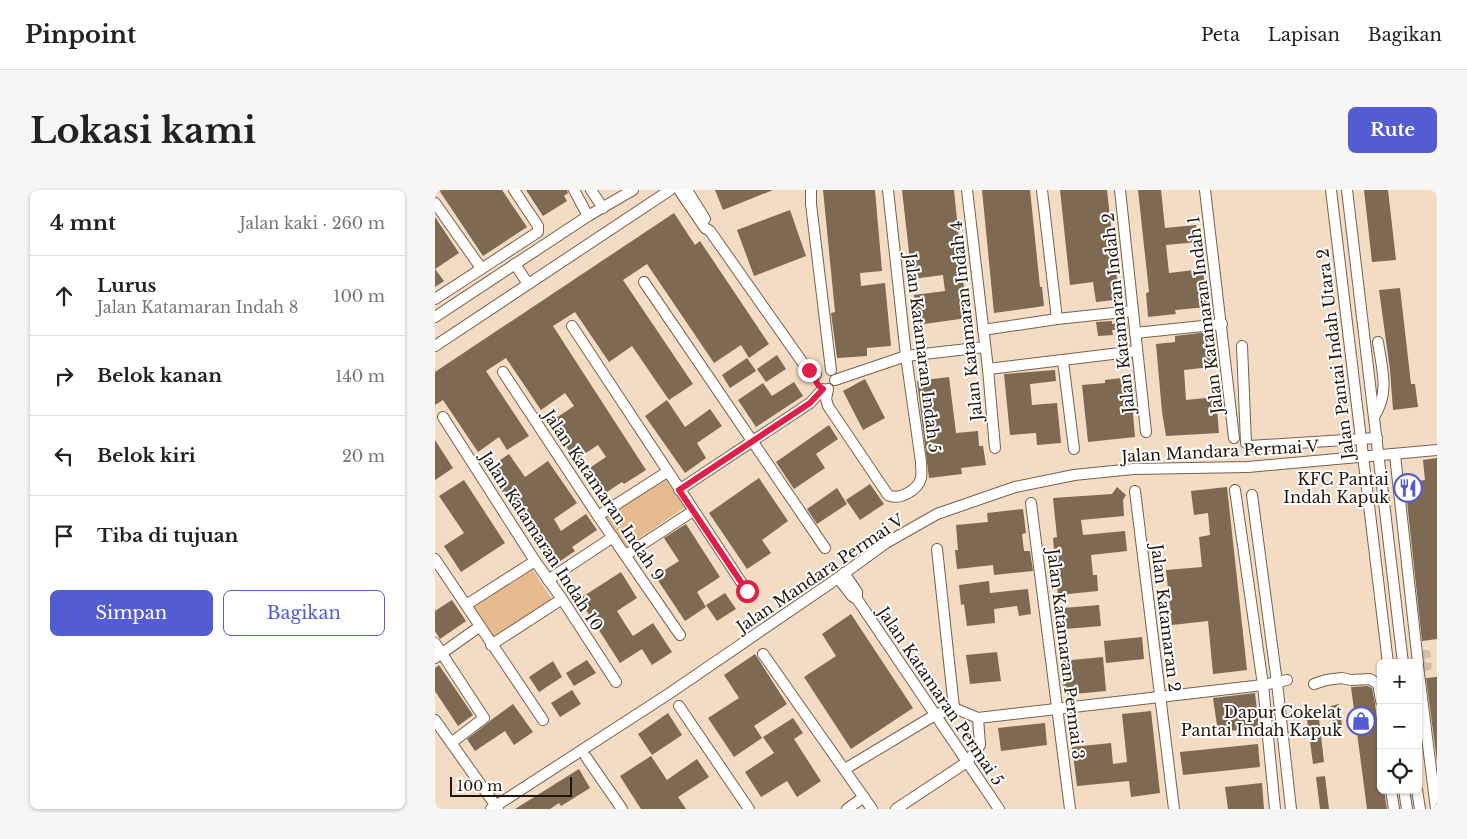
<!DOCTYPE html>
<html lang="id">
<meta charset="utf-8">
<style>
:root{--surface:#fff;--page:#f6f6f6;--text:#222;--muted:#767676;--line:#e0e0e0;--accent:#535cd2}
body{margin:0;font-family:"Libre Baskerville",serif;background:var(--page);color:var(--text)}
.controls{position:absolute;right:15px;bottom:15px;display:grid;overflow:hidden;border-radius:8px;box-shadow:0 1px 4px #0004}
.controls button{width:45px;height:45px;display:grid;place-items:center;padding:0;border:0;border-bottom:1px solid var(--line);background:var(--surface);color:var(--text);font:25px sans-serif}
.scale{position:absolute;left:15px;bottom:12px;width:122px;box-sizing:border-box;padding-left:5px;border:2px solid #1d150c;border-top:0;font-size:14px;line-height:18px;white-space:nowrap;color:#1d150c;-webkit-text-stroke:4px #fff;paint-order:stroke}
.stop{position:absolute;width:15px;height:15px;margin:-11px;border:4px solid #e11d48;border-radius:50%;background:#fff}
.stop.end{background:#e11d48;border-color:#fff;box-shadow:0 1px 5px #0008}
.list{margin:0;padding:0;list-style:none}
h2{display:flex;justify-content:space-between;align-items:center;height:65px;margin:0;padding:0 20px;font-size:21px}
h2 small{font-size:16px;font-weight:400;color:var(--muted)}
.list li{display:grid;grid-template-columns:32px 1fr auto;gap:15px;align-items:center;box-sizing:border-box;height:80px;padding:0 20px;border-top:1px solid var(--line)}
.list b{display:block;font-size:19px;white-space:nowrap}
.list p{margin:0;font-size:16px;white-space:nowrap;color:var(--muted)}
.list em{font-size:16px;font-style:normal;color:var(--muted)}
.actions{display:flex;gap:10px;padding:15px 20px}
.actions a{flex:1;padding:11px 0;border:1px solid var(--accent);border-radius:8px;text-align:center;font-size:18px;color:var(--accent)}
.actions .main{background:var(--accent);color:#fff}
.icon{flex:none;width:28px;height:28px;fill:none;stroke:currentColor;stroke-width:2;stroke-linecap:round;stroke-linejoin:round}
.map{position:relative;flex:none;width:1002px;height:619px;overflow:hidden;border-radius:8px}
header{display:flex;align-items:center;gap:30px;box-sizing:border-box;height:70px;padding:0 25px;background:var(--surface);border-bottom:1px solid var(--line)}
header strong{font-size:24px}
nav{display:flex;gap:28px;margin-inline-start:auto;font-size:18px}
.intro{display:flex;align-items:center;justify-content:space-between;box-sizing:border-box;height:120px;padding:0 30px}
h1{margin:0;font-size:35px}
.button{padding:12px 22px;border-radius:8px;background:var(--accent);color:#fff;font-size:18px;font-weight:700}
main{display:flex;gap:30px;padding:0 30px}
aside{flex:1;background:var(--surface);border-radius:8px;box-shadow:0 1px 4px #0004}
.map>svg:first-child{display:block}
.green{fill:#e7bb8f}
.building{fill:#7e6953}
.lines{fill:none;stroke-linecap:round;stroke-linejoin:round}
.minor-tunnel{stroke:#d4bda8;stroke-width:10;stroke-dasharray:10 5;stroke-linecap:butt}
.minor-casing{stroke:#77624c;stroke-width:12}
.minor{stroke:#fff;stroke-width:10}
.route{stroke:#e11d48;stroke-width:6}
.labels{text-anchor:middle;stroke-width:4;stroke-linejoin:round;paint-order:stroke}
.street-label{font-size:16px;fill:#1d150c;stroke:#fff}
.poi-label{font-size:16px;fill:#1d150c;stroke:#fff;text-anchor:end}
</style>
<header>
<strong>Pinpoint</strong>
<nav><a>Peta</a><a>Lapisan</a><a>Bagikan</a></nav>
</header>
<div class="intro"><h1>Lokasi kami</h1><a class="button">Rute</a></div>
<main>
<aside>
<h2>4 mnt<small>Jalan kaki · 260 m</small></h2>
<ul class="list">
<li><svg class="icon" aria-label="ahead" viewBox="0 0 24 24"><path d="M12 20V5M6 11l6-6 6 6"/></svg><div><b>Lurus</b><p>Jalan Katamaran Indah 8</p></div><em>100 m</em></li>
<li><svg class="icon" aria-label="right" viewBox="0 0 24 24"><path d="M7 20v-9h11M14 6l5 5-5 5"/></svg><div><b>Belok kanan</b></div><em>140 m</em></li>
<li><svg class="icon" aria-label="left" viewBox="0 0 24 24"><path d="M17 20v-9H6M10 6l-5 5 5 5"/></svg><div><b>Belok kiri</b></div><em>20 m</em></li>
<li><svg class="icon" aria-label="arrive" viewBox="0 0 24 24"><path d="M6 21V4h12l-3 4 3 4H6"/></svg><div><b>Tiba di tujuan</b></div></li>
</ul>
<div class="actions"><a class="main">Simpan</a><a>Bagikan</a></div>
</aside>
<div class="map">
<svg width="1002" height="619" viewBox="0 0 1002 619">
<rect width="100%" height="100%" fill="#f4dbc3"/>
<g class="green">
<path d="M227,284L250,317L190,358L167,325Z"/>
<path d="M95,376L117,410L57,450L34,416Z"/>
</g>
<g class="building">
<path d="M4,0H67L92,37L48,66Z"/>
<path d="M91,0H132L133,3L129,6L132,11L108,26Z"/>
<path d="M280,0H338L288,20Z"/>
<path d="M388,0H440L447,81L425,83L426,96L450,93L456,156L432,158V166L402,168L396,123L400,122Z"/>
<path d="M467,0H519L532,128L482,135L479,105L510,101L508,85L477,89Z"/>
<path d="M547,0H595L605,97H607L609,116L559,123Z"/>
<path d="M625,0H672L682,89H686L688,109L661,112L658,92L635,95Z"/>
<path d="M703,0H726L730,38L761,35L763,52L731,55L734,83L768,79L772,117L740,120L741,124L713,127L711,103L714,102Z"/>
<path d="M929,0H953L961,70L937,72Z"/>
<path d="M355,20L371,66L319,86L302,40Z"/>
<path d="M239,23L260,55L265,51L334,154L314,168L306,155L279,173L212,74L188,90L258,194L234,210L197,156L174,172L140,122L118,136L211,280L189,294L187,292L166,306L150,281L171,267L163,255L140,270L115,232L139,216L130,203L106,220L71,168L51,181L94,246L72,260L64,247L43,262L8,210L0,215V182Z"/>
<path d="M0,27L24,63L0,79L9,91L0,97Z"/>
<path d="M965,98L976,194H980L983,217L958,220L955,180L944,100Z"/>
<path d="M677,131V134L692,132L693,139L677,140L678,145L663,146L661,132Z"/>
<path d="M773,142L776,177L749,180L751,210L781,207L784,243L731,246L727,222L721,154L740,152V146Z"/>
<path d="M342,165L351,179L331,192L322,179Z"/>
<path d="M312,168L321,181L295,198L287,185Z"/>
<path d="M620,180L621,191L595,194L596,204L597,215L622,213L626,253L602,255L601,243L575,245L569,184Z"/>
<path d="M514,187L521,243L543,241L544,256H548L551,275L526,278L527,284L494,288L482,191Z"/>
<path d="M695,187L700,247L653,252L647,195L670,193V190Z"/>
<path d="M430,189L450,228L428,240L408,201Z"/>
<path d="M359,192L368,206L321,237L303,210L328,193L337,206Z"/>
<path d="M232,210L250,237L275,219L287,236L262,253L271,268L250,283L210,226Z"/>
<path d="M394,235L403,249L381,264L390,278L359,299L341,272Z"/>
<path d="M0,250L18,278L0,290Z"/>
<path d="M74,264L90,287L113,271L142,313L119,329L126,341L151,324L162,340L137,357L140,361L118,376L52,279Z"/>
<path d="M1002,268V449L987,451L970,293L990,290L988,270Z"/>
<path d="M324,288L353,331L327,350L336,363L312,379L274,323Z"/>
<path d="M29,290L70,353L26,382L9,356L29,343L4,306Z"/>
<path d="M435,294L449,314L425,330L411,310Z"/>
<path d="M682,297L691,305L688,310L689,326L646,330L648,345L690,341L692,361L656,365L658,385H662L663,401L623,405L618,348L622,347L618,308L677,304Z"/>
<path d="M792,297L812,480L778,484L773,431L737,435L731,380L767,377L764,347L775,345L773,323L759,325L756,301Z"/>
<path d="M402,298L412,314L382,334L372,319Z"/>
<path d="M588,319L591,343L587,344L589,361H595L598,381L559,385L558,375L522,379L520,360H523L521,335L553,332L552,323Z"/>
<path d="M251,334L285,387L262,402L271,417L250,431L220,386L244,371L229,348Z"/>
<path d="M186,382L202,408L182,421L190,434L198,446L218,433L237,462L217,475L207,459L185,473L144,409Z"/>
<path d="M554,391L555,403L593,399L596,424L584,426L582,416L559,419L560,433L532,436L529,414L526,415L524,395Z"/>
<path d="M290,403L301,419L282,431L271,415Z"/>
<path d="M17,410L31,431L5,449L0,441V421Z"/>
<path d="M664,415L666,436L630,439L628,418Z"/>
<path d="M416,424L478,518L416,559L369,487L401,466L387,444Z"/>
<path d="M707,447L709,469L671,473L669,451Z"/>
<path d="M562,462L566,491L535,494L531,465Z"/>
<path d="M320,464L352,514L319,536L327,548L299,567L273,528L304,508L289,485Z"/>
<path d="M668,467L671,501L629,505L626,471Z"/>
<path d="M152,470L161,483L139,496L131,483Z"/>
<path d="M118,471L127,487L104,502L94,487Z"/>
<path d="M4,475L38,525L23,536L0,501V478Z"/>
<path d="M1002,487V572L991,488Z"/>
<path d="M933,496L937,498L940,514L946,558V600H949L952,619H932L916,497Z"/>
<path d="M137,500L146,514L125,527L116,513Z"/>
<path d="M820,503L824,538L783,542L778,508Z"/>
<path d="M78,514L98,542L79,555L70,541L40,561L32,549L53,533L56,530Z"/>
<path d="M904,514L907,536L899,537L896,516Z"/>
<path d="M883,520L889,572L878,574L871,521Z"/>
<path d="M716,521L725,603L696,607L694,591L642,596L637,557L676,553L678,574L692,572L687,524Z"/>
<path d="M233,523L247,545L217,565L203,544Z"/>
<path d="M358,528L368,543L359,549L386,591L362,607L352,591L326,607L310,582L339,563L328,547Z"/>
<path d="M610,533L612,555L566,561L563,538Z"/>
<path d="M823,554L825,577L748,585L745,562Z"/>
<path d="M216,566L232,590L262,569L274,587L243,607L251,619H206L195,602L185,586Z"/>
<path d="M144,579L155,598L126,616L124,613L115,619H80Z"/>
<path d="M890,586L894,619H885L881,587Z"/>
<path d="M827,593L829,619H793L790,597Z"/>
</g>
<g class="lines">
<path class="minor-tunnel" d="M984,465H991L992,476L985,477"/>
<defs>
<g id="minor">
<path d="M139,0L153,26"/>
<path d="M156,0L168,18"/>
<path d="M244,0L270,38L275,41L370,176L381,185"/>
<path d="M252,0L270,29"/>
<path d="M376,0V14L396,180"/>
<path d="M532,0L553,179L560,258"/>
<path d="M607,0L622,129"/>
<path d="M685,0L711,242"/>
<path d="M770,0L799,248"/>
<path d="M896,0L953,473"/>
<path d="M912,0L968,473"/>
<path d="M0,13L46,78"/>
<path d="M80,74L93,94"/>
<path d="M209,92L390,358"/>
<path d="M0,109L103,42V36L79,0"/>
<path d="M0,127L153,26L198,0"/>
<path d="M137,136L312,401"/>
<path d="M548,140L622,129L698,121"/>
<path d="M700,143L787,134"/>
<path d="M0,156L235,0"/>
<path d="M807,156L811,253L815,256L942,248"/>
<path d="M628,171L639,259"/>
<path d="M553,179L702,161"/>
<path d="M68,182L163,326L245,445"/>
<path d="M400,190L471,166L550,157"/>
<path d="M393,199L391,209L393,216L453,305C464,311 483,300 486,288C487,283 486,277 486,272L471,166L453,0"/>
<path d="M8,227L100,371L127,409L181,492"/>
<path d="M939,227C955,202 947,180 943,152"/>
<path d="M960,265L983,473"/>
<path d="M244,300L375,213L388,199"/>
<path d="M800,300L828,495L840,619"/>
<path d="M700,301L739,619"/>
<path d="M817,305L842,493L856,619"/>
<path d="M596,313L635,619"/>
<path d="M163,326L232,282"/>
<path d="M502,359L519,518"/>
<path d="M191,365L258,321"/>
<path d="M0,369L108,530"/>
<path d="M409,383L422,402V408"/>
<path d="M403,388L417,406L422,409L564,619"/>
<path d="M113,390L178,347"/>
<path d="M31,415L100,371"/>
<path d="M0,453L49,528L16,553"/>
<path d="M56,455L127,409"/>
<path d="M328,464L437,619"/>
<path d="M0,468L44,437"/>
<path d="M983,476L1001,619"/>
<path d="M879,494L891,490L907,488L916,490L935,489L943,494L946,511"/>
<path d="M244,516L314,619"/>
<path d="M543,528L828,495L852,490"/>
<path d="M0,530L63,619"/>
<path d="M151,567L187,619"/>
<path d="M410,579L500,525L519,518L543,528L545,555L532,572L461,619"/>
<path d="M956,600L959,619"/>
<path d="M969,600L972,619"/>
<path d="M982,600L985,619"/>
<path d="M56,619L235,503L403,388L451,353L502,324L580,297L639,285L698,279L813,277L1002,260"/>
<path d="M412,619L429,607"/>
</g>
</defs>
<use href="#minor" class="minor-casing"/>
<use href="#minor" class="minor"/>
</g>
<g class="lines">
<path class="route" d="M312,401L244,300L375,213L388,199C382,195 380,192 381,185L374,180"/>
</g>
<defs>
<symbol id="restaurant-ring" viewBox="-11 -11 22 22"><circle r="9.5" fill="#fff" stroke="#535cd2" stroke-width="1.5"/><path d="M-5-6h1v4h1v-4h1v4h1v-4h1v5L-1.5 .5V6h-2V.5L-5-1ZM5-6V6H3V1.5H1.5Q1.5-4 5-6Z" fill="#535cd2"/></symbol>
<symbol id="shop-ring" viewBox="-11 -11 22 22"><circle r="9.5" fill="#fff" stroke="#535cd2" stroke-width="1.5"/><path d="M-5-2.5h2.3a2.7 3.5 0 0 1 5.4 0H5L5.5 6h-11ZM-1.5-2.5h3a1.5 2.3 0 0 0-3 0Z" fill="#535cd2"/></symbol>
</defs>
<g fill-rule="evenodd">
<use href="#restaurant-ring" x="957" y="282" width="32" height="32"/>
<use href="#shop-ring" x="910" y="515" width="32" height="32"/>
</g>
<g class="labels">
<g class="street-label">
<text transform="translate(683 123) rotate(-96)" y="6">Jalan Katamaran Indah 2</text>
<text transform="translate(770 125) rotate(-97)" y="6">Jalan Katamaran Indah 1</text>
<text transform="translate(531 131) rotate(-96)" y="6">Jalan Katamaran Indah 4</text>
<text transform="translate(488 163) rotate(83)" y="6">Jalan Katamaran Indah 5</text>
<text transform="translate(900 164) rotate(-97)" y="6">Jalan Pantai Indah Utara 2</text>
<text transform="translate(785 261) rotate(-3)" y="6">Jalan Mandara Permai V</text>
<text transform="translate(169 305) rotate(56)" y="6">Jalan Katamaran Indah 9</text>
<text transform="translate(107 351) rotate(57)" y="6">Jalan Katamaran Indah 10</text>
<text transform="translate(385 383) rotate(-34)" y="6">Jalan Mandara Permai V</text>
<text transform="translate(731 428) rotate(83)" y="6">Jalan Katamaran 2</text>
<text transform="translate(631 464) rotate(83)" y="6">Jalan Katamaran Permai 3</text>
<text transform="translate(506 506) rotate(56)" y="6">Jalan Katamaran Permai 5</text>
</g>
<g class="poi-label">
<text x="954" y="295">KFC Pantai<tspan x="954" dy="18">Indah Kapuk</tspan></text>
<text x="907" y="528">Dapur Cokelat<tspan x="907" dy="18">Pantai Indah Kapuk</tspan></text>
</g>
</g>
</svg>
<div class="controls">
<button>+</button>
<button>−</button>
<button><svg class="icon" aria-label="locate" viewBox="0 0 24 24"><circle cx="12" cy="12" r="6"/><path d="M12 2v4M12 18v4M2 12h4M18 12h4"/></svg></button>
</div>
<div class="scale">100 m</div>
<div class="stop" style="left:312px;top:401px"></div>
<div class="stop end" style="left:374px;top:180px"></div>
</div>
</main>
